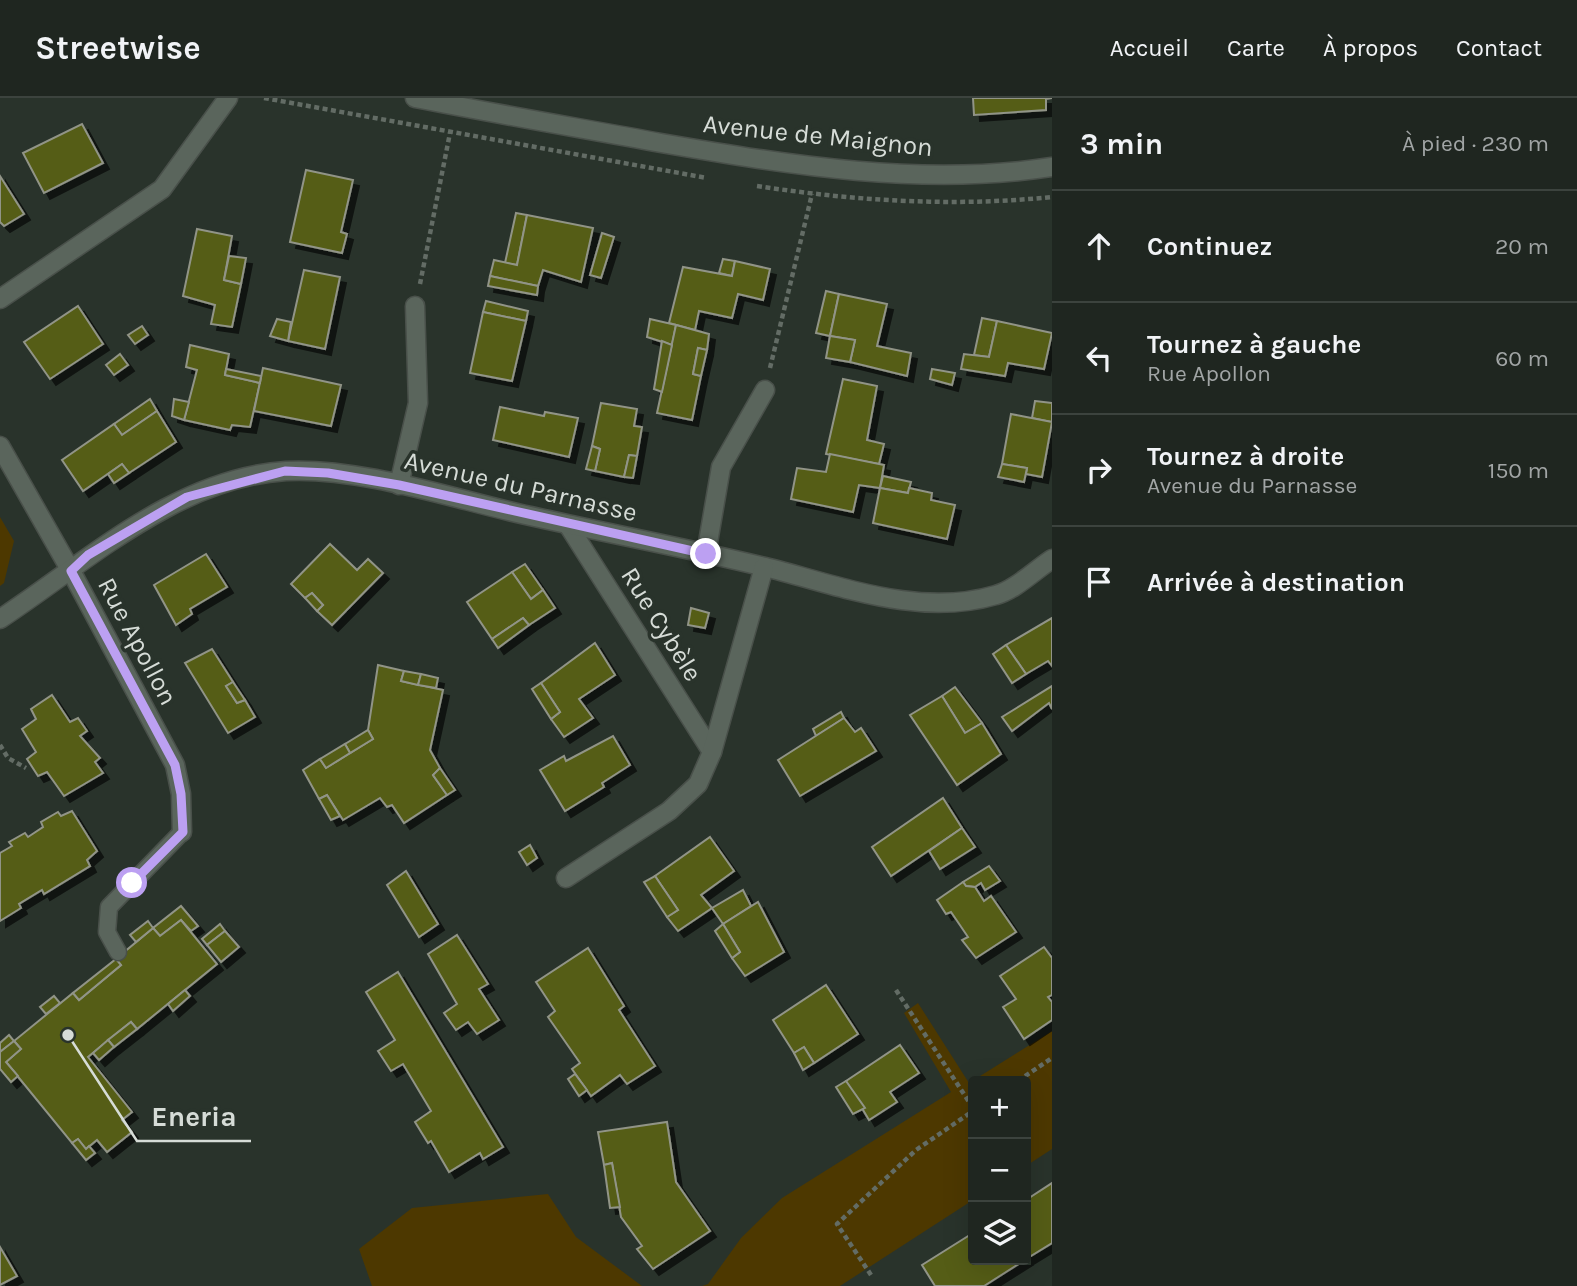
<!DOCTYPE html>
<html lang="fr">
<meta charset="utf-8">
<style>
:root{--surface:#1f2620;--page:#2c322d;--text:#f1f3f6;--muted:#a1a5a5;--line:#3c433e}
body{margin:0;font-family:Karla,sans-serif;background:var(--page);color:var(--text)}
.controls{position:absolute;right:21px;bottom:21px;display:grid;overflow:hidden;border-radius:7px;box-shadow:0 7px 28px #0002}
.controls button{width:63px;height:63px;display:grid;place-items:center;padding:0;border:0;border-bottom:2px solid var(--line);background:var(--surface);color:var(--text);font:35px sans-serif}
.stop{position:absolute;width:21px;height:21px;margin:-16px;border:5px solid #bca0f2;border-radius:50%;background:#fff}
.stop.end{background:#bca0f2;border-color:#fff;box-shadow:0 2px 7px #0008}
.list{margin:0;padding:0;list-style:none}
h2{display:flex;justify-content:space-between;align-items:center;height:91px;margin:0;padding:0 28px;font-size:30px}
h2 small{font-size:23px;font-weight:400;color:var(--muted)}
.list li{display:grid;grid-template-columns:46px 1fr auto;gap:21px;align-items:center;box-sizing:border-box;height:112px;padding:0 28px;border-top:2px solid var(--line)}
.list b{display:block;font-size:26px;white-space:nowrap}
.list p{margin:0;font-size:23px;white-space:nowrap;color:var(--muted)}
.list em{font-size:23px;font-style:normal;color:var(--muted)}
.icon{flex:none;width:38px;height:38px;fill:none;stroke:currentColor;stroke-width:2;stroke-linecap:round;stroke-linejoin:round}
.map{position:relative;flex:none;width:1052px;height:1188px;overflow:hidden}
header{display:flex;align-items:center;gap:42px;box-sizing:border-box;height:98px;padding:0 35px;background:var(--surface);border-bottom:2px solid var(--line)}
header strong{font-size:33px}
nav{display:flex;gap:38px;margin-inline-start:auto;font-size:24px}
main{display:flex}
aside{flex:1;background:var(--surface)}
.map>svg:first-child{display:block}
.green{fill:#4d3800}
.building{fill:#545d14;stroke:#919487;stroke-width:2;filter:url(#shadow)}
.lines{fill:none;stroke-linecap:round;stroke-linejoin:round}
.service-casing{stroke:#49504a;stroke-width:19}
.minor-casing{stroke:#49504a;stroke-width:21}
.tertiary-casing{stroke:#49504a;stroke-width:21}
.path{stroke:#636c65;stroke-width:4.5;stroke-dasharray:5 3.5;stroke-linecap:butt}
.service{stroke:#5a655c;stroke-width:16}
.minor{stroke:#5a655c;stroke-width:18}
.tertiary{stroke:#5a655c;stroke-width:18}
.route{stroke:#bca0f2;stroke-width:9}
.labels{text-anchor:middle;stroke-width:7;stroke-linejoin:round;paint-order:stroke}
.street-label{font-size:26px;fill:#d6dcd7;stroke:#29332b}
.leader{fill:none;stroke:#d6dcd7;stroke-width:2.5}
.callout-dot{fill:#d6dcd7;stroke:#29332b;stroke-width:2.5}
.callout-label{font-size:28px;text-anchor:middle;font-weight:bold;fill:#d6dcd7;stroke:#29332b;stroke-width:7;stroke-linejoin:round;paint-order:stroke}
</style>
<header>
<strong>Streetwise</strong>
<nav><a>Accueil</a><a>Carte</a><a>À propos</a><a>Contact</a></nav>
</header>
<main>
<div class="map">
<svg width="1052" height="1188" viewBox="0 0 1052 1188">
<defs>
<filter id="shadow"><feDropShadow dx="6" dy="6" stdDeviation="0" flood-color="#0009"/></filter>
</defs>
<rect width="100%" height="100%" fill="#29332b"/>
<g class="green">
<path d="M0,419L14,443L4,485L0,488Z"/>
<path d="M918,905L969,985L1052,933V1051L1026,1068V983H973V1102L840,1188H702L708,1186L741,1140L782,1100L951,994L904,915Z"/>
<path d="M548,1096L576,1139L642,1188H372L359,1151L412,1110Z"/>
</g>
<g class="building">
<path d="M973,0H1052L1046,1V12L974,17Z"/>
<path d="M82,26L103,65L44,95L23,55Z"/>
<path d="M306,72L353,82L341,134L347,136L342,155L290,144Z"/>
<path d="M0,78L24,116L4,128L0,124Z"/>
<path d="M516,115L527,117L517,167L505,165Z"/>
<path d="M527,117L593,130L581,184L543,172L538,188L490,178L494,162L517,167Z"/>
<path d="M197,131L232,138L224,182L241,186L232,229L211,226L215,207L183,198Z"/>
<path d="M602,135L614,139L601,180L590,177Z"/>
<path d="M229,158L246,160L241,186L224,182Z"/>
<path d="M723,161L735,163L732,178L719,175Z"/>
<path d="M735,163L770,171L763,202L738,196L732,220L699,213L695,232L669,225L683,169L732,178Z"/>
<path d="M304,172L340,179L325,251L288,243Z"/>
<path d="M490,178L538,188L537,197L488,188Z"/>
<path d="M826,193L839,196L830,238L816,235Z"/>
<path d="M839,196L887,206L877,248L911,255L907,278L850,264L855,242L830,238Z"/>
<path d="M486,203L528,213L526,223L483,214Z"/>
<path d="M78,208L103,246L50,281L24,244Z"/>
<path d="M483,214L526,223L512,283L470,275Z"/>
<path d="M982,220L997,223L989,259L974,257Z"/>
<path d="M277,221L291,224L288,243L270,238Z"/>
<path d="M650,221L676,227L672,247L647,239Z"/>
<path d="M997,223L1052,235L1044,271L1008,265L1005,278L961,271L964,256L989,259Z"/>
<path d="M676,227L709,236L707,252L698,250L693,276L701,278L692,322L657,315Z"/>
<path d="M142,228L148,237L135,246L128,237Z"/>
<path d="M830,238L855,242L850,264L826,260Z"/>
<path d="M662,243L672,247L662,294L654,291Z"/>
<path d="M190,247L229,256L225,277L260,285L250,329L232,327L230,332L184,322L197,272L186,269Z"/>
<path d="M698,250L707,252L701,278L693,276Z"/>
<path d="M120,256L128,267L114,277L106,267Z"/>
<path d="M263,270L341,287L331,328L254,313Z"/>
<path d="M226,271L261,278L260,285L225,277Z"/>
<path d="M932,271L955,275L952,287L930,281Z"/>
<path d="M843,281L877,288L867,342L884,346L879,366L826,356Z"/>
<path d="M150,301L157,313L122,337L114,326Z"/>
<path d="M174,301L189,304L184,322L172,318Z"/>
<path d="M1035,303L1052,305V324L1032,320Z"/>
<path d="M601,305L637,311L634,328L642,329L637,358L629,357L624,379L595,373L600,351L592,348Z"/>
<path d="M500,309L544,318L545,314L578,320L569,359L493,342Z"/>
<path d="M157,313L176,344L129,375L122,366L83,393L62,362L114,326L122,337Z"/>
<path d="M1011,316L1052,324L1042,379L1026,376L1027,370L1002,366Z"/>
<path d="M592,348L600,351L595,373L586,371Z"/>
<path d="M830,356L884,367L880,390L859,387L853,414L791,401L797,370L826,374Z"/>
<path d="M629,357L637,358L633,380L624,379Z"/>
<path d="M122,366L129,375L114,385L108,376Z"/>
<path d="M1002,366L1027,370L1024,384L998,379Z"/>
<path d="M883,378L911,384L908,395L880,390Z"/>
<path d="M880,390L908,395L909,390L932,395L931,402L955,407L947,441L873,425Z"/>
<path d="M330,446L357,472L368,461L383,475L332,527L317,513L323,507L312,495L305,500L291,486Z"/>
<path d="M206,456L227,489L190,511L192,516L176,527L154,487Z"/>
<path d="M525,466L543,492L531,501L512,474Z"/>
<path d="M512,474L531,501L543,492L555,510L529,527L523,520L492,541L467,504Z"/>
<path d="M312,495L323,507L317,513L305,500Z"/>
<path d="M691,510L709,515L705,530L688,527Z"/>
<path d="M523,520L529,527L498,550L492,541Z"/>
<path d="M1052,520V568L1048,563L1026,576L1006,547Z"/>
<path d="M595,545L615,577L579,601L593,620L564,639L551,621L560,614L541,585Z"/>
<path d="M1006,547L1026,576L1012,585L993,556Z"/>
<path d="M212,551L233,584L226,588L237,605L245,602L255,619L228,635L185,565Z"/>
<path d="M378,567L404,573L401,583L443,592L430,652L440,670L433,677L447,697L404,725L392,707L387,709L380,700L343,722L327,697L319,701L303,672L320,661L326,670L373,641L368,632Z"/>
<path d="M404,573L421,576L418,587L401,583Z"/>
<path d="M421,576L438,580L436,590L418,587Z"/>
<path d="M233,584L245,602L237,605L226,588Z"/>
<path d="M541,585L560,614L551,621L532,591Z"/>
<path d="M1052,588V611L1049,605L1012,633L1002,619Z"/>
<path d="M955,589L982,625L965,635L942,598Z"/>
<path d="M52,597L70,624L78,620L87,633L80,638L100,660L95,664L103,675L64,698L47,674L38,678L27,661L36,654L22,631L36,621L31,611Z"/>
<path d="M942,598L965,635L982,625L1001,656L957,687L910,617Z"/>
<path d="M841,614L844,620L816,638L813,631Z"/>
<path d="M844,620L855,634L861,630L876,653L800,698L778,662Z"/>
<path d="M368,632L373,641L350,655L345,646Z"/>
<path d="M613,638L630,667L602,685L604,689L565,713L540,672L564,658L566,663Z"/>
<path d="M345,646L350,655L326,670L320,661Z"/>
<path d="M440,670L455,692L447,697L433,677Z"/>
<path d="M327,697L340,718L331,722L319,701Z"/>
<path d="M943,700L962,730L891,778L872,749Z"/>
<path d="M72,713L97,753L87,762L90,768L44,796L42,792L19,806L21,810L0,823V755L12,748L9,744L25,735L28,739L43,729L41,724L58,714L61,718Z"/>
<path d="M962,730L975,749L940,771L929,753Z"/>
<path d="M710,739L734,773L701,797L712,810L678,833L667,819L678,812L655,778Z"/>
<path d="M530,747L537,760L527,767L519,754Z"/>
<path d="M989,768L1000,783L985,792L981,785L975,789L966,788L963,784Z"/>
<path d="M406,773L438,826L419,839L387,787Z"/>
<path d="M655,778L678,812L667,819L644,784Z"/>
<path d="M963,784L966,788L975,789L984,803L991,798L1016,834L976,860L962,842L968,839L951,814L946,816L937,802Z"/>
<path d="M743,792L751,808L723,826L712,810Z"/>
<path d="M758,804L784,854L745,878L732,860L740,854L723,826Z"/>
<path d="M181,808L198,828L191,833L181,822L160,838L153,830Z"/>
<path d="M181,822L217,866L137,931L131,924L88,959L132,1014L122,1022L132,1034L107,1054L97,1042L86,1051L78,1041L72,1045L6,964L21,951L14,943L73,895L79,902L121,867L116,861L153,830L160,838Z"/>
<path d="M148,823L153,830L136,844L130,837Z"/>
<path d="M220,826L225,833L207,847L202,841Z"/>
<path d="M723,826L740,854L732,860L715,833Z"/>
<path d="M225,833L239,849L221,864L207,847Z"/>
<path d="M457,837L488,886L479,891L499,922L477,936L468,924L456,932L444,915L457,906L428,856Z"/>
<path d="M1044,849L1052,860V897L1048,899L1052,904V922L1024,941L1003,909L1016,901L1000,878Z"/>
<path d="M588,850L624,908L619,912L655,968L627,986L620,977L591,998L572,971L580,965L548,919L555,913L536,884Z"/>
<path d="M116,861L121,867L79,902L73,895Z"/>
<path d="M398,874L503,1049L483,1061L480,1055L449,1074L431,1043L428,1045L415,1024L431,1013L403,966L391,973L378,953L395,942L366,894Z"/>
<path d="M826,887L858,936L814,965L804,949L794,955L773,922Z"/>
<path d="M185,892L190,898L173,913L168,906Z"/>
<path d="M54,898L60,905L46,916L40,909Z"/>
<path d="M131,924L137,931L114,949L108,942Z"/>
<path d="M9,937L14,943L0,954V945Z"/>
<path d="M108,942L114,949L99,962L93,955Z"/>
<path d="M14,943L21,951L6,964L18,978L11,984L0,971V954Z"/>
<path d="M900,947L919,975L890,994L897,1004L869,1022L846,983Z"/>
<path d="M804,949L814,965L803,972L794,955Z"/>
<path d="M575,976L587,992L579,998L568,981Z"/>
<path d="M846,983L865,1010L853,1016L836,989Z"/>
<path d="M667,1024L676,1084L710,1133L653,1171L637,1151L642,1148L621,1119L612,1065L604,1067L598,1034Z"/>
<path d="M78,1041L86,1051L89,1048L95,1055L86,1062L72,1045Z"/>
<path d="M612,1065L620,1109L610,1110L604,1067Z"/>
<path d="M1052,1085V1145L1026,1161V1102Z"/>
<path d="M973,1135V1162H1025L984,1188H935L922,1167Z"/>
<path d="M0,1149L17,1178L0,1187Z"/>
</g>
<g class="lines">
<defs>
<path id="service" d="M118,854L107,834L109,809L182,734"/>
<g id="minor">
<path d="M0,201L162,91L228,0"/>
<path d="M0,348L71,473L175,667L181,696L182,734"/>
<path d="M399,387L418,305L415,208"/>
<path d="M568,427L712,654"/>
<path d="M706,456L721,369L765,292"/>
<path d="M0,521C87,464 176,380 286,373C357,369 448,399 517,415C600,434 683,449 765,469C839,487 918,520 996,497C1015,492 1035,472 1052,461"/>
<path d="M566,780L669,713L698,686L712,654L764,469"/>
</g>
<path id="tertiary" d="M415,0C497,16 579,30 661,45C789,67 923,89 1052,69"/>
</defs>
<use href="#service" class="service-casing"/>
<use href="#minor" class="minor-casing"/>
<use href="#tertiary" class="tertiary-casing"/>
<g class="path">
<path d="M264,0L707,80"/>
<path d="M757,88C856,103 953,109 1052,99"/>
<path d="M420,186L450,35"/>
<path d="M770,270L812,96"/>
<path d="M0,647L8,660L26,670"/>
<path d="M896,892L973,1010"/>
<path d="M1018,983L1052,960"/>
<path d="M871,1177L837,1126L916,1052L973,1013"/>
</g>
<use href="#service" class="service"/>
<use href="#minor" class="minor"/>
<use href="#tertiary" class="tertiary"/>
</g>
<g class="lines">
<path class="route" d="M132,785L183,734L181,696L175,667L71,473L88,457L187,399L285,373L328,375L399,387L706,456"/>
</g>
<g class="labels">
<g class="street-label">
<text transform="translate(818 37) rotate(6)" y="9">Avenue de Maignon</text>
<text transform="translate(521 388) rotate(13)" y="9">Avenue du Parnasse</text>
<text transform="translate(662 526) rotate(58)" y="9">Rue Cybèle</text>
<text transform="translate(138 543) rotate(62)" y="9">Rue Apollon</text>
</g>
</g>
<path class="leader" d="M68 937L137 1043H251"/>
<circle class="callout-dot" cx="68" cy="937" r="7"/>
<g class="callout-label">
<text x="194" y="1028">Eneria</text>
</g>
</svg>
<div class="controls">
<button>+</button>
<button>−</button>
<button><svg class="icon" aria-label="layers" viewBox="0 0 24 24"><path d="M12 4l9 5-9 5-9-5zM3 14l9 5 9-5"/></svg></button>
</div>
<div class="stop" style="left:132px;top:785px"></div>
<div class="stop end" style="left:706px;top:456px"></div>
</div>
<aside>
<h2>3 min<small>À pied · 230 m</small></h2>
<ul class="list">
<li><svg class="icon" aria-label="ahead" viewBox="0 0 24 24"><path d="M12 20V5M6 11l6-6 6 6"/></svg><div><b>Continuez</b></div><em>20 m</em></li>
<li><svg class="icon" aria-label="left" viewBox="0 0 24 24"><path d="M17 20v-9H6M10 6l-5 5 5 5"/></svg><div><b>Tournez à gauche</b><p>Rue Apollon</p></div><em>60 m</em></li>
<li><svg class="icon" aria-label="right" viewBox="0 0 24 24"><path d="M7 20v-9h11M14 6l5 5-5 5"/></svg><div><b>Tournez à droite</b><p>Avenue du Parnasse</p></div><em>150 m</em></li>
<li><svg class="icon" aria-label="arrive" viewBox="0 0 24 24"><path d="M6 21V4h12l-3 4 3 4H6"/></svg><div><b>Arrivée à destination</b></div></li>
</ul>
</aside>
</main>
